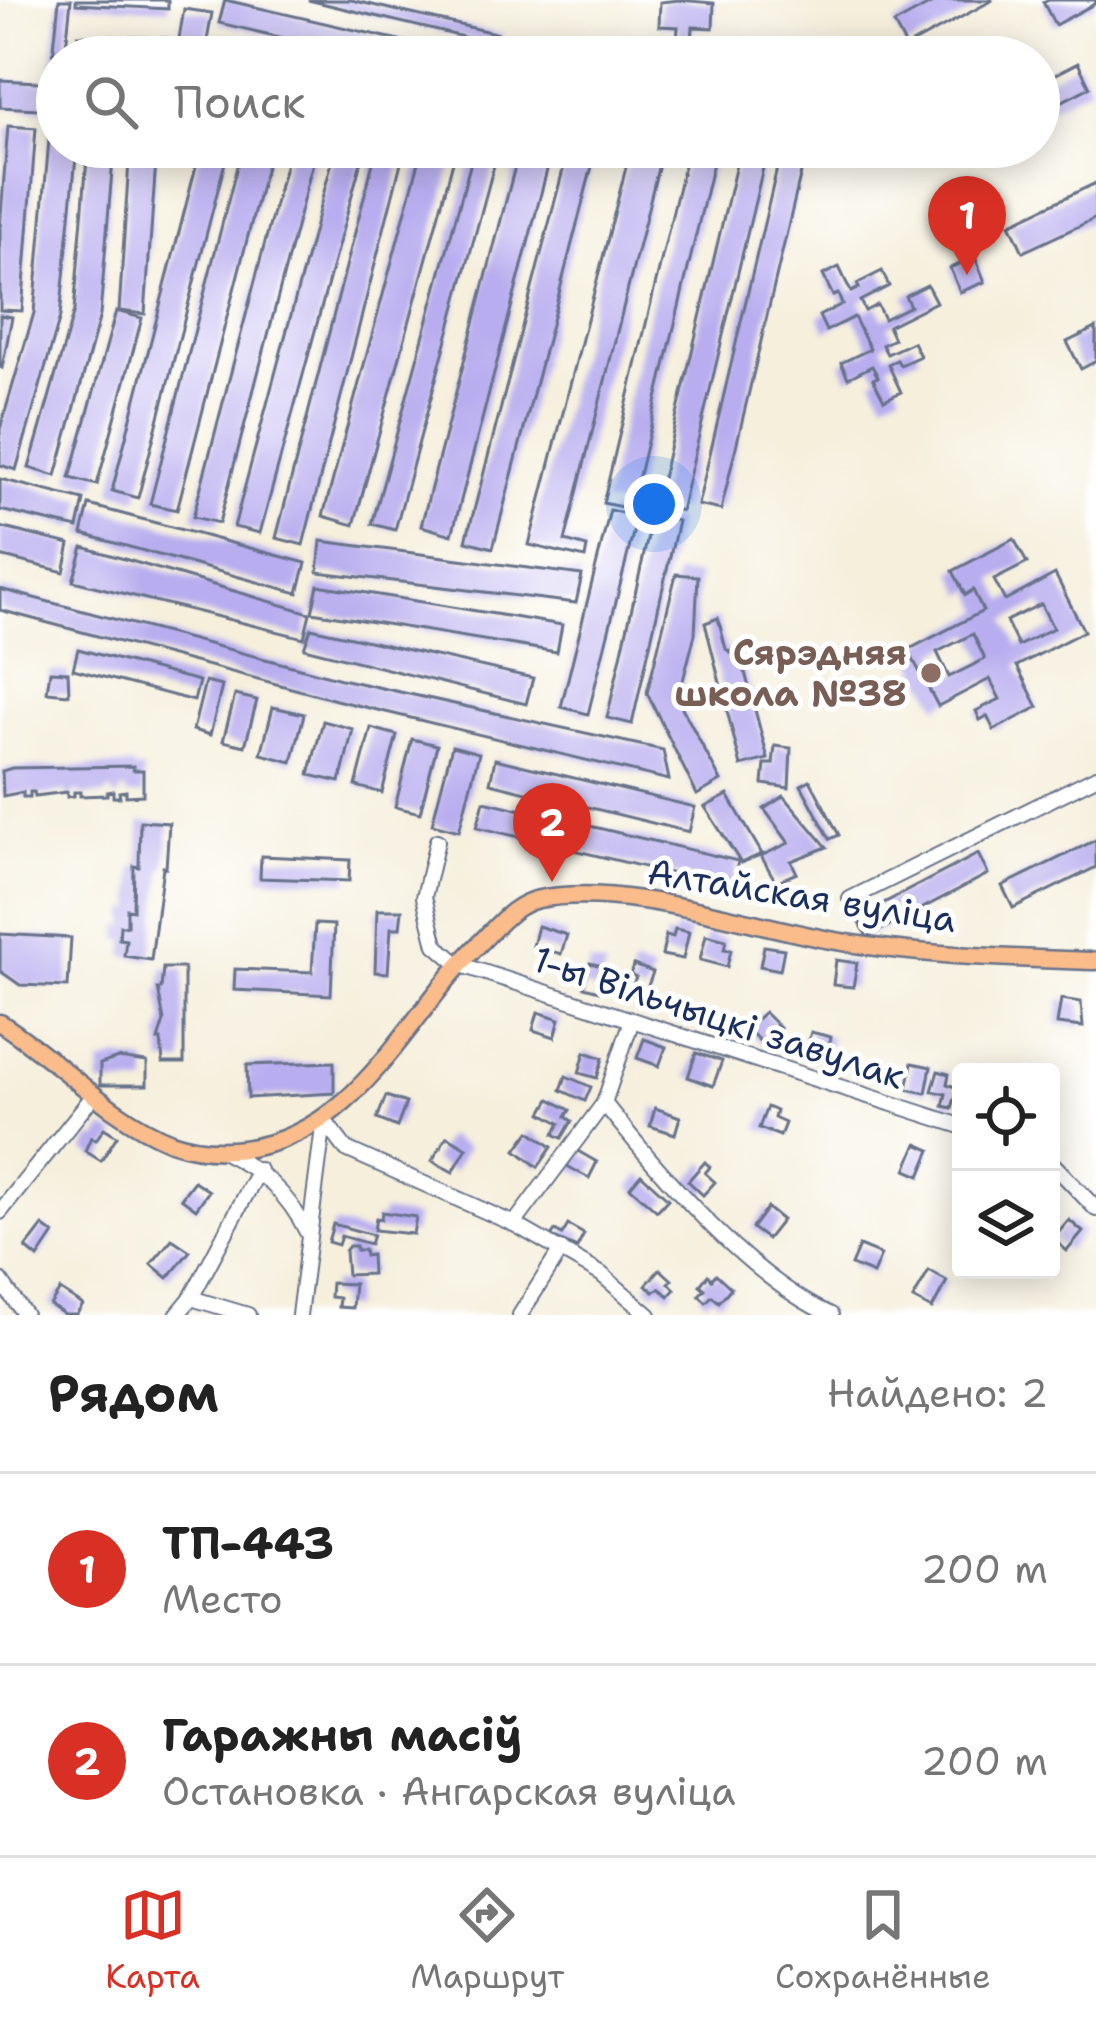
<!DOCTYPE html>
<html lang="ru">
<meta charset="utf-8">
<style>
:root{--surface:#fff;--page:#f2f2f2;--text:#222;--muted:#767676;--line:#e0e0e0;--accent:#d93025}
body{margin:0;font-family:"Shantell Sans",sans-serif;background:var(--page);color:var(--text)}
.controls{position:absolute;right:36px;bottom:36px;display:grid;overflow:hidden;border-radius:12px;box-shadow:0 6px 30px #0003}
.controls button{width:108px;height:108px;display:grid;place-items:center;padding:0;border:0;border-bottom:3px solid var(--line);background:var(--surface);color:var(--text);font:60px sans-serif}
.you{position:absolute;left:654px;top:504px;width:42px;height:42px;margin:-30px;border:9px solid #fff;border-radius:50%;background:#1a73e8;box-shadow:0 0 0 18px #1a73e833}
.badge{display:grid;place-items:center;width:78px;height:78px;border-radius:50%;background:var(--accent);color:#fff;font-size:39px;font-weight:700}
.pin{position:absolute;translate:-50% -99px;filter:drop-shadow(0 3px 6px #0008)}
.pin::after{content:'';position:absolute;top:63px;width:42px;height:36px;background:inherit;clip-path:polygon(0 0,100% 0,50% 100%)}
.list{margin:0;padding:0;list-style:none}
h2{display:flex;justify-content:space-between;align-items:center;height:156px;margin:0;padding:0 48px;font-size:51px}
h2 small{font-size:39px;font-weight:400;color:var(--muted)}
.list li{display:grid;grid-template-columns:78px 1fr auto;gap:36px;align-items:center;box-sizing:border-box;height:192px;padding:0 48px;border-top:3px solid var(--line)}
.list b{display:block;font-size:45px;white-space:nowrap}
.list p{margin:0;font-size:39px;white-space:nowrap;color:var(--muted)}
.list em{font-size:39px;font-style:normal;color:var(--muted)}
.icon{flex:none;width:66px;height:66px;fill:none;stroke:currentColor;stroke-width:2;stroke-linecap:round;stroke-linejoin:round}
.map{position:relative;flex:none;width:1096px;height:1315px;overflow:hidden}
.search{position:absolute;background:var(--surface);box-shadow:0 6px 30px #0003;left:36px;right:36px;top:36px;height:132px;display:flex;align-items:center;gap:30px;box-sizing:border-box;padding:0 42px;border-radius:66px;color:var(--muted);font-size:45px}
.sheet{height:540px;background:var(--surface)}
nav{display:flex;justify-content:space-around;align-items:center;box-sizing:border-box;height:168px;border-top:3px solid var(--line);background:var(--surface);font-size:33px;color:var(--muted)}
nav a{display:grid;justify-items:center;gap:6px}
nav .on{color:var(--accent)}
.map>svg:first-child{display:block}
.building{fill:#b8adef;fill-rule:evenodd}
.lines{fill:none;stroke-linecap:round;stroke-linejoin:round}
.minor-casing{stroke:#67728a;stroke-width:18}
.major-casing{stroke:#67728a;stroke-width:21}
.minor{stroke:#fff;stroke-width:14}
.major{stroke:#fabc8b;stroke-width:16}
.education-dot{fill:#8d6e63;stroke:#fff;stroke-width:4.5}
.labels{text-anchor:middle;stroke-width:10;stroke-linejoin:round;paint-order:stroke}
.education-label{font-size:36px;font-weight:bold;fill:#785e54;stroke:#fff;text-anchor:end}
.street-label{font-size:36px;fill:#1b2f5e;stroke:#fff}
</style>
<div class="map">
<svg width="1096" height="1315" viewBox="0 0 1096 1315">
<rect width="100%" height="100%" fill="#fff"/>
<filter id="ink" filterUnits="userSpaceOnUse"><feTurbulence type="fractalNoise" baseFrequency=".00833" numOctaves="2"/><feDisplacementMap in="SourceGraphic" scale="24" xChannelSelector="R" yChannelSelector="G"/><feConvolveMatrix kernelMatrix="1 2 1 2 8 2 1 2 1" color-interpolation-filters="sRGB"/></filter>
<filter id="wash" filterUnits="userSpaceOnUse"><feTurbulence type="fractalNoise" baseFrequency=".004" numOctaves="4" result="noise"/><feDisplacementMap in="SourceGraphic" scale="48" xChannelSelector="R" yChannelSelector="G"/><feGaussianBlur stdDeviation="2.7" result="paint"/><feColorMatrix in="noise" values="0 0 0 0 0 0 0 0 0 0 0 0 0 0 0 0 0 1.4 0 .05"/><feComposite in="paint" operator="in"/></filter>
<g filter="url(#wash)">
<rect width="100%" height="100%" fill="#f5efdc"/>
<g id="blocks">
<g class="building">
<path d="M59,0H71L65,57H57V68L52,67Z"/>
<path d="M76,0H168V9L76,4Z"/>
<path d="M225,0L464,55L463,57H366L219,23Z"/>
<path d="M308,0H351L503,35L501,46Z"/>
<path d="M679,0L714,3L713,28L693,27L691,57H676L678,27L659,26L660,2Z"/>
<path d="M938,0H993L906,47L894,24Z"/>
<path d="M1047,0H1096V3L1055,25L1043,2Z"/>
<path d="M184,9L212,13L204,57H176Z"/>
<path d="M78,35L167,38L166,57H77Z"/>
<path d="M228,40L255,47L252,57H224Z"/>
<path d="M1078,63L1090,87L1039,113V83Z"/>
<path d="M0,80L57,83V110L0,107Z"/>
<path d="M8,126L36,128L22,311L0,310V228Z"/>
<path d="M50,128L57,129V147H77L60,317L16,470L0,465V429L34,313Z"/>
<path d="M88,147H114L100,315L56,476L29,468L74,311Z"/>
<path d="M130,147H157L145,314L119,311Z"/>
<path d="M201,147H229L138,498L112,491Z"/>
<path d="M242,147H271L177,510L150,504Z"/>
<path d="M290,147H317L219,523L193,517Z"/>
<path d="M336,147H365L260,533L234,527Z"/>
<path d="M377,147H405L303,545L276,538Z"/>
<path d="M423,147H457L354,525L323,516Z"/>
<path d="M475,147H499L395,530L372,524Z"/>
<path d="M520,147H553L452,535L421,526Z"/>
<path d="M569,147H597L493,548L466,541Z"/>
<path d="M768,147L681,511L656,504L740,148Z"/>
<path d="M782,147H807L721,510L698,505Z"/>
<path d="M631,148L661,156L565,541L587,547L585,558L529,545Z"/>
<path d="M686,157L713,163L631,509L603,503Z"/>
<path d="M1096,183V218L1023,252L1010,224Z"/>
<path d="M975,257L985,282L960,292L950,268Z"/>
<path d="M839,267L851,292L859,288L857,284L882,271L889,286L860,301L865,311L877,305L884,319L910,306L905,296L927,285L936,302L888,326L894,339L882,345L887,354L913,342L920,356L900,365L897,360L888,364L901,392L884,400L873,379L878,377L872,366L848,378L841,363L870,349L854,317L826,331L819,316L842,304L838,294L833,296L823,275Z"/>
<path d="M116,311L142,318L97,485L70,478Z"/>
<path d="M0,315L12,317L2,368L0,367Z"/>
<path d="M1096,328V361L1081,369L1067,342Z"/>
<path d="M0,479L84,500L78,528L0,510Z"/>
<path d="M89,505L306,563L298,593L82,534Z"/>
<path d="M610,510L637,517L588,714L561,707Z"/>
<path d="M653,514L678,521L632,724L607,718Z"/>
<path d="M0,527L70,544L64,572L0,556Z"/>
<path d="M1014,539L1027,563L994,580L1005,601L1055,574L1084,631L1017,666L1038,707L994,730L987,716L980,720L976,711L1000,699L990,679L938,706L908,650L983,611L973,590L965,595L953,571ZM1041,604L1053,628L1018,646L1006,621ZM973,634L985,659L949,677L937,652Z"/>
<path d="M321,541L582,575L576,603L318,572Z"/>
<path d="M83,547L310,613L304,638L73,581Z"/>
<path d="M676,574L698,576L695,634L678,700L721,781L697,795L647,693Z"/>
<path d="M318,585L562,625L557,652L312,612Z"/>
<path d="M0,589L341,679L663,750L669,780L336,700L0,610Z"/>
<path d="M718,618L726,649L742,661L768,759L741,766L705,623Z"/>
<path d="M311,628L533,678L526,704L304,648Z"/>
<path d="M78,649L199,681L194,701L73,669Z"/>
<path d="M50,671L68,672L69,694L47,692Z"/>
<path d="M205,682L222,686L210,735L193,730Z"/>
<path d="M235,695L257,700L245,746L223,741Z"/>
<path d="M273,707L304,714L292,762L261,754Z"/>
<path d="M323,721L353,729L340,782L309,775Z"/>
<path d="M371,728L397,735L382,793L356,786Z"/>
<path d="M412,739L437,745L420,813L395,807Z"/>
<path d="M452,746L479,753L459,831L432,824Z"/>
<path d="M775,746L791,748L789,788L763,784L765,764H773Z"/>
<path d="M495,759L695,807L689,832L490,783Z"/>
<path d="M133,766V770H143V795L126,796V791L119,792L120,797H113V791L107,792V795L80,796V792H74V796L67,797V792L35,796L34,792H30V797H23V792L3,796L2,771L12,768Z"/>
<path d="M810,780L839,835L830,839L801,785Z"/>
<path d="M728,795L762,854L741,863L705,807Z"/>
<path d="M784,796L827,847L791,861L797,873L776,882L761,856L789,843L764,809Z"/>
<path d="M484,801L738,861L732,888L477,827Z"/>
<path d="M140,821L169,823L166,868L163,867L151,960L124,956L126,940L119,939L120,926H127V909L133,910L134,866L139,867Z"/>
<path d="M1096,840V867L1013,908L1002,886Z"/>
<path d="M978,854L988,874L867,937L857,917Z"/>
<path d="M261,856L350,860L349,881L260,878Z"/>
<path d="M377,910H402L400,928H391L388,973L375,972Z"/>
<path d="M315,924L334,925L331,995L234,990L235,969L312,972Z"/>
<path d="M538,926L567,935L561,954L533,946Z"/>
<path d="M675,929L689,932L683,959L662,955L666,935L673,937Z"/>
<path d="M0,934L71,938L68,987L20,985L0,971Z"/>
<path d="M706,935L726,940L724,949L731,950L727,967L700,960Z"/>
<path d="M764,946L784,949L780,970L760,966Z"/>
<path d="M836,960L857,963L853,987L833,985Z"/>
<path d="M590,963L606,967L599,991L584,987Z"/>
<path d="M634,965L653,972L645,994L631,989L636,977L630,974Z"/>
<path d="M163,968H184V1063H163L161,1040H158L164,1021L158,989H161Z"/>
<path d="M1061,999L1081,1002L1083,1027L1057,1024Z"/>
<path d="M538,1012L560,1019L555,1037L533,1030Z"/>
<path d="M764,1012L780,1028L763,1045L747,1028Z"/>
<path d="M811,1032L831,1037L825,1061L804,1056Z"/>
<path d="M644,1039L666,1047L659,1066L637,1058Z"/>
<path d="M585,1052L603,1058L597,1078L579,1073Z"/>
<path d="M696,1053L722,1061L713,1086L688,1077Z"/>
<path d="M118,1058L147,1062V1085H100V1064Z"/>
<path d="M334,1062V1093L248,1098L247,1065Z"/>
<path d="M912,1063L931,1067L926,1093L907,1089Z"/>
<path d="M938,1071L949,1074L947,1084L958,1088L952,1108L943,1106L946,1094L932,1091Z"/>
<path d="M566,1076L591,1087L585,1101L561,1090Z"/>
<path d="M386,1096L406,1103L397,1127L377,1119Z"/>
<path d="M550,1099L570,1110L566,1117L572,1121L562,1138L554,1134L560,1123L542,1113Z"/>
<path d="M767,1107L776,1111L774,1118L785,1123L780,1136L759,1128Z"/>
<path d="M655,1108L680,1117L675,1134L650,1126Z"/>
<path d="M104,1128L117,1136L101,1161L85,1151L91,1137L96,1140Z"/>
<path d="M530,1131L552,1147L538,1167L516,1150Z"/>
<path d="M447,1136L467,1148L453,1172L432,1161Z"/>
<path d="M917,1144L931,1150L920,1176L906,1170Z"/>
<path d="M576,1150L597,1162L589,1178L567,1166Z"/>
<path d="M705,1162L710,1167L705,1173L715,1182L703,1195L688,1181Z"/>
<path d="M641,1174L668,1199L657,1211L630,1187Z"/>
<path d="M194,1181L209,1191L196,1209L181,1198Z"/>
<path d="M767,1208L782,1220L767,1239L752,1228Z"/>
<path d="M382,1212L416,1217L413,1234L374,1230L376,1218L381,1219Z"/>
<path d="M1069,1220L1083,1232L1067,1251L1053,1239Z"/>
<path d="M333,1224L373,1235L370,1244L341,1236L338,1245L328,1242Z"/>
<path d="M568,1225L584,1234L577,1248L551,1237L555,1231L562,1235Z"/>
<path d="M43,1226L54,1234L38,1258L26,1248Z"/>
<path d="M172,1239L190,1251L168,1278L151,1264Z"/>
<path d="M349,1246H356V1250H364L365,1256L371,1255L372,1274L347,1275L345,1251Z"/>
<path d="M859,1246L881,1255L873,1274L851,1265Z"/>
<path d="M660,1269L672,1280L669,1283L675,1289L669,1296L659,1288L654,1292L646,1285Z"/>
<path d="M929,1271L947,1281L932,1309L913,1299Z"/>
<path d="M716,1274L731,1288L719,1302L712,1296L706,1302L699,1295L705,1289L700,1285L708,1275L712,1279Z"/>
<path d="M331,1283L354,1284L352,1308L338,1307L339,1298L330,1297Z"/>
<path d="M60,1290L83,1305L76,1315H65L50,1305Z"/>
</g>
</g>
</g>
<g filter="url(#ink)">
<use href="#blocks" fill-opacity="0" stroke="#67728a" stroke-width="3"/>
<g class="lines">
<defs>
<g id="minor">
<path d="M437,841L424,897L436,945L458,964L961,1126"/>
<path d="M850,899L1096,777"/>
<path d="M604,1103C659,1173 749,1278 831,1315"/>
<path d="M324,1120L346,1149L514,1224L601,1274L649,1315"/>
<path d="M222,1151C262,1171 287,1192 307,1232"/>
<path d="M1051,1162L1096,1209"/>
<path d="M0,1212L94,1095"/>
<path d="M514,1224L604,1103L631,1023"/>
<path d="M0,1280L25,1315"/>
<path d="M191,1298L248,1315"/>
<path d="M177,1315L191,1298L259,1170"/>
<path d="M299,1315L324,1120"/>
<path d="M520,1315L561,1250"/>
</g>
<path id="major" d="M0,1023C58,1059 106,1116 171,1142C194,1150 219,1152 243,1149C360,1134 405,1016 482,941C499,924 514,904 539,899C623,883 741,923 825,939C915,956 1005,958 1096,961"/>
</defs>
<use href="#minor" class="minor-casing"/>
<use href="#major" class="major-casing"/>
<use href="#minor" class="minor"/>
<use href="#major" class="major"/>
</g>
</g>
<circle class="education-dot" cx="931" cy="673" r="12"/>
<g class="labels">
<g class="education-label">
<text x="907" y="665">Сярэдняя<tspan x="907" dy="41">школа №38</tspan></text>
</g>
<g class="street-label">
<text transform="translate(802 895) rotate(9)" y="13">Алтайская вуліца</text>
<text transform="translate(719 1017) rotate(18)" y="13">1-ы Вільчыцкі завулак</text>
</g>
</g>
</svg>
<div class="controls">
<button><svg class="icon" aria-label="locate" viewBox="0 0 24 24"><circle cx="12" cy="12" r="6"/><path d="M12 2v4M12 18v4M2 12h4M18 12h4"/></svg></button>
<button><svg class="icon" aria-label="layers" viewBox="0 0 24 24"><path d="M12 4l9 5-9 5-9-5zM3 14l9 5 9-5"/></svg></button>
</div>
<div class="you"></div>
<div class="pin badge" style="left:967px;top:275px">1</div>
<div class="pin badge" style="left:552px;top:882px">2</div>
<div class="search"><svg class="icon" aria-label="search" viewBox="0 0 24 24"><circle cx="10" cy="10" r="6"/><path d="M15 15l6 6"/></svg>Поиск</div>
</div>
<section class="sheet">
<h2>Рядом<small>Найдено: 2</small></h2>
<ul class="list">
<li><span class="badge">1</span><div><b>ТП-443</b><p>Место</p></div><em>200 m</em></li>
<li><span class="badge">2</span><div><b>Гаражны масіў</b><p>Остановка · Ангарская вуліца</p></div><em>200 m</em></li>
</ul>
</section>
<nav>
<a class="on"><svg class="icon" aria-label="map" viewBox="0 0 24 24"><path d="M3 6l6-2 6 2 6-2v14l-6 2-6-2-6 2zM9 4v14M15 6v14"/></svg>Карта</a>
<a><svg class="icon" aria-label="directions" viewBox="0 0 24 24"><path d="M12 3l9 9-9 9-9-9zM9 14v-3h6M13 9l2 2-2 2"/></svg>Маршрут</a>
<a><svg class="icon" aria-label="saved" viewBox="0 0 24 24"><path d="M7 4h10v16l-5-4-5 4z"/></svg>Сохранённые</a>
</nav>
